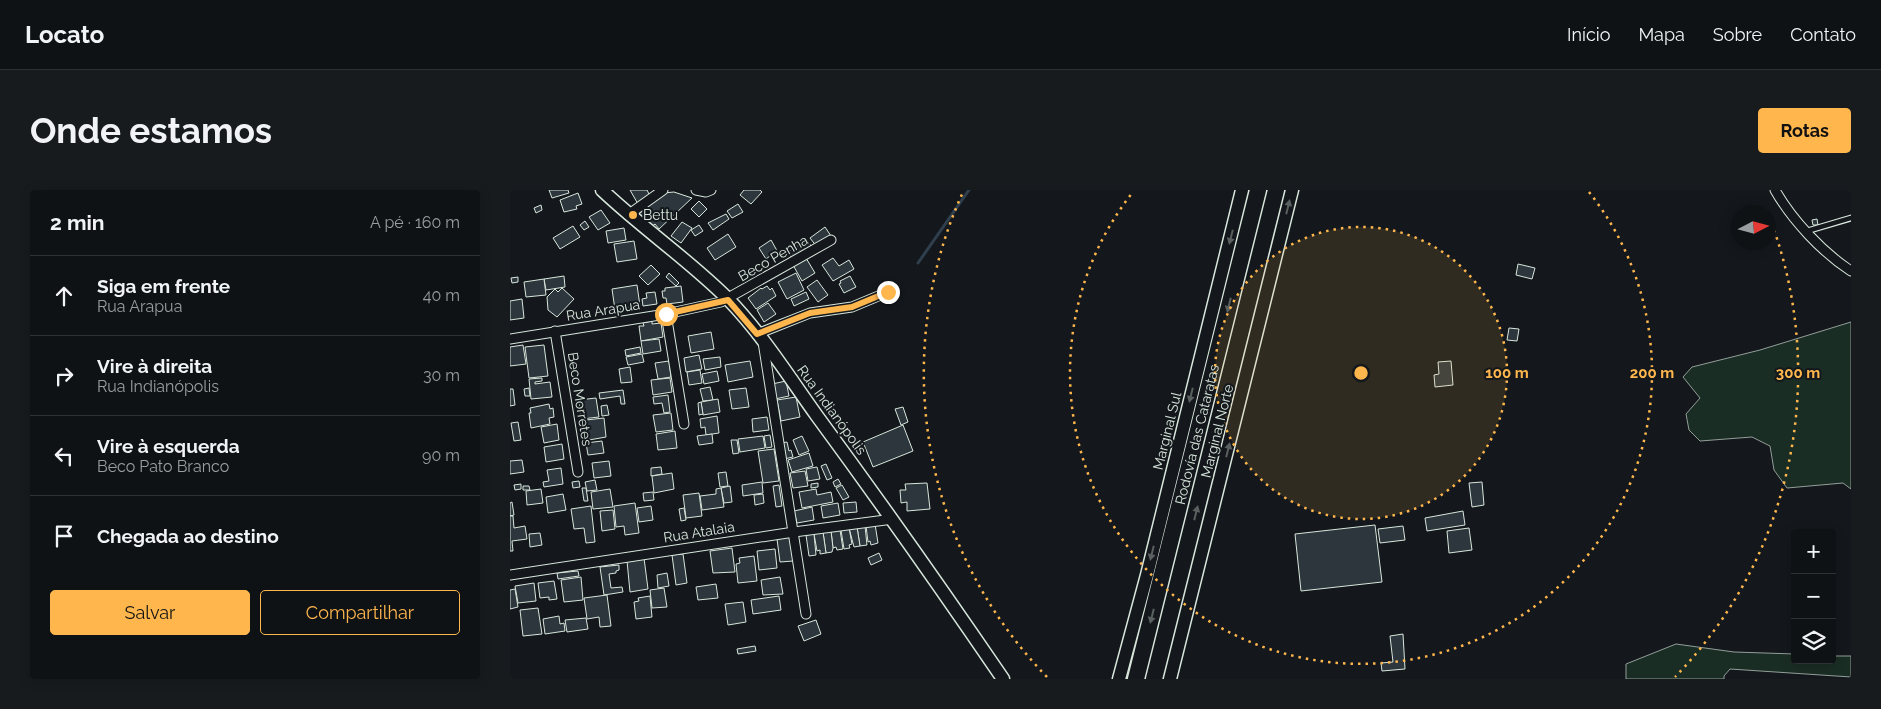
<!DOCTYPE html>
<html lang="pt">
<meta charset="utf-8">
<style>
:root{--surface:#0f1215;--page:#181b1e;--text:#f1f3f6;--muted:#9b9ea0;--line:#2f3234;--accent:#ffb74d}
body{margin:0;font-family:Raleway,sans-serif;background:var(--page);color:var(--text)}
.controls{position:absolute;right:15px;bottom:15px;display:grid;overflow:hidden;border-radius:5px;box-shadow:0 2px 12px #0003}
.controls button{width:45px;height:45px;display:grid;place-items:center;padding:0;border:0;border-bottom:1px solid var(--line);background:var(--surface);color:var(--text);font:25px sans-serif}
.compass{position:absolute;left:1221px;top:15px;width:45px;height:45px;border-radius:50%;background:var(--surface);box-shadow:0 2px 12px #0003;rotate:84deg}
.stop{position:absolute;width:15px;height:15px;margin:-11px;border:4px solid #ffb74d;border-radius:50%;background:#fff}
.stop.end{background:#ffb74d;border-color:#fff;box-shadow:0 1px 5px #0008}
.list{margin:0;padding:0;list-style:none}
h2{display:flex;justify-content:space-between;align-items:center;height:65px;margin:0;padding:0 20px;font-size:21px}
h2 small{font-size:16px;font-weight:400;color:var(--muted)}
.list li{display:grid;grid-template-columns:32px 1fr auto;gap:15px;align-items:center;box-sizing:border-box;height:80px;padding:0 20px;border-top:1px solid var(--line)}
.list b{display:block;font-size:19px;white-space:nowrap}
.list p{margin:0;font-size:16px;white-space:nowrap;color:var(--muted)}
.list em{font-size:16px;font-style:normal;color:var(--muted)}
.actions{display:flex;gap:10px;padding:15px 20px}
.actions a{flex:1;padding:11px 0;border:1px solid var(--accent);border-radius:5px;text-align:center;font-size:18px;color:var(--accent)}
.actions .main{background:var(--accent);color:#111}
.icon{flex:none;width:28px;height:28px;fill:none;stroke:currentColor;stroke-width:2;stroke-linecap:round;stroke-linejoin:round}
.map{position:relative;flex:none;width:1341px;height:489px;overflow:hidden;border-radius:5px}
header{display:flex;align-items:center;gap:30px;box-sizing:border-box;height:70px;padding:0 25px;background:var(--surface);border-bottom:1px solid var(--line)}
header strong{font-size:24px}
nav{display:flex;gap:28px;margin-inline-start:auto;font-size:18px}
.intro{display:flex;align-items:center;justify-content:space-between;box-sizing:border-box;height:120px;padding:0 30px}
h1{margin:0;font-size:35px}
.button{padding:12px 22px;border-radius:5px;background:var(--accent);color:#111;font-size:18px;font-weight:700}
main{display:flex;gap:30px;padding:0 30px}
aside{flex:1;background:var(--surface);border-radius:5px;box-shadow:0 2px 12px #0003}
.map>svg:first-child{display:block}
.green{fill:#1a2d24;stroke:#939e99}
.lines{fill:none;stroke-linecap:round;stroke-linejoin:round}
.stream{stroke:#2f3f4d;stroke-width:3}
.building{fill:#2c363c;stroke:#d8e6dc}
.lane-casing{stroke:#d8e6dc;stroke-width:7}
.street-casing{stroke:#d8e6dc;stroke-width:11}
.secondary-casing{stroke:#d8e6dc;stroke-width:15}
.highway-casing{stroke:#d8e6dc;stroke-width:19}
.lane{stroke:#14181c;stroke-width:4.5}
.street{stroke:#14181c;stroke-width:9}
.secondary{stroke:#14181c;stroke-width:12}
.highway{stroke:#14181c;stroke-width:16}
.oneway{fill:#59605f}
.route{stroke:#ffb74d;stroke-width:6}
.ring{fill:none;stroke:#ffb74d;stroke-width:2.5;stroke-dasharray:2.5 5}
.poi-dot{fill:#ffb74d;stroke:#14181c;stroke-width:2}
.labels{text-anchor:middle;stroke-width:4;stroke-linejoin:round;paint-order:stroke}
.poi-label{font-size:14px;fill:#d8e6dc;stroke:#14181c;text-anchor:start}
.street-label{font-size:14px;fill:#d8e6dc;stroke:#14181c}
.centre{fill:#ffb74d;stroke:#14181c;stroke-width:2.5}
.ring-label{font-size:15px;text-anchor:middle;font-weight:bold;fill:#ffb74d;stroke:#14181c;stroke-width:4;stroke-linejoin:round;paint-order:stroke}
</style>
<header>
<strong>Locato</strong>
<nav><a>Início</a><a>Mapa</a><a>Sobre</a><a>Contato</a></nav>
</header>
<div class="intro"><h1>Onde estamos</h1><a class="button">Rotas</a></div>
<main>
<aside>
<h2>2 min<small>A pé · 160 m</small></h2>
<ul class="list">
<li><svg class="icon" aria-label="ahead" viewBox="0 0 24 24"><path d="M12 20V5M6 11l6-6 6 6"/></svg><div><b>Siga em frente</b><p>Rua Arapua</p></div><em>40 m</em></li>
<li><svg class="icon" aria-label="right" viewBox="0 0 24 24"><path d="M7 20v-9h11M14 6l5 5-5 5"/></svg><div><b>Vire à direita</b><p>Rua Indianópolis</p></div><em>30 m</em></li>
<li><svg class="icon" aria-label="left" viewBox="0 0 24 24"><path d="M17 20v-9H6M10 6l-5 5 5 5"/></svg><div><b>Vire à esquerda</b><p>Beco Pato Branco</p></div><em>90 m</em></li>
<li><svg class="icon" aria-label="arrive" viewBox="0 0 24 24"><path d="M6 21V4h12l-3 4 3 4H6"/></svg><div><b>Chegada ao destino</b></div></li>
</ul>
<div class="actions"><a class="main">Salvar</a><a>Compartilhar</a></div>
</aside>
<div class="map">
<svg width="1341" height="489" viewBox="0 0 1341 489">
<rect width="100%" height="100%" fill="#14181c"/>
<g class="green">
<path d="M1341,132V299L1333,293L1277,298L1264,280L1260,256L1242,247L1190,251L1179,240L1176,224L1190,208L1173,187L1182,177L1250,160Z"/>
<path d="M1166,454L1224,462L1285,464V470H1322V466H1341V487L1220,479L1214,486V489H1116V474Z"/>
</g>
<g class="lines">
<path class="stream" d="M408,73L459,0"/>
</g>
<g class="building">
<path d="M39,0H58L59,3L42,8Z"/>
<path d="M120,0H137L141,8L128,14Z"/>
<path d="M234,0H250L252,2L241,14L230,5Z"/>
<path d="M164,2L182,8L149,39L145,34L140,38L129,24L153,3Z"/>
<path d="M68,3L72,14L66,16L67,19L54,22L50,10Z"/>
<path d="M189,11L197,19L189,27L181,19Z"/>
<path d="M228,14L233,22L222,28L217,21Z"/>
<path d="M31,15L32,20L26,23L24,18Z"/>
<path d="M91,20L100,33L88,40L79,27Z"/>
<path d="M216,24L219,29L203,40L198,33Z"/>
<path d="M1307,29L1308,35H1303L1302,30Z"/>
<path d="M75,31L79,37L74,40L70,35Z"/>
<path d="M172,32L182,38L171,53L161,46Z"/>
<path d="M189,35L193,41L185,46L181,40Z"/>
<path d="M63,36L70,47L50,59L43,48Z"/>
<path d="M315,37L321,46L307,57L300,48Z"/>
<path d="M114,38L116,50L98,53L96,41Z"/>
<path d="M218,44L226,57L205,70L197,58Z"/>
<path d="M261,50L270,66L263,70L260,66L256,69L249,58Z"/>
<path d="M297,50L303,59L284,71L278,62Z"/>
<path d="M124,51L127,69L107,72L104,54Z"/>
<path d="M296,68L305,83L292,91L283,75Z"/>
<path d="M323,68L329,76L339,70L344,79L323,91L312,75Z"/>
<path d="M1008,74L1025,78L1022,89L1006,85Z"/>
<path d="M141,75L150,84L138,95L129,86Z"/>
<path d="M159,83L169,93L166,96L156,87Z"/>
<path d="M286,83L294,100L277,109L268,92Z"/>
<path d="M54,86L55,97L36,100L34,89Z"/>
<path d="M340,86L346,97L334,103L329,94L331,93L330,91Z"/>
<path d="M8,87V92L2,93L1,88Z"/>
<path d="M34,89L36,105L16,107L14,92Z"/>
<path d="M307,90L318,105L308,112L297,97Z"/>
<path d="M127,95L130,116L105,120L102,99Z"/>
<path d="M171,96L173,112L157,114L156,108H153L152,101H155V98Z"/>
<path d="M257,96L260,100L262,98L266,106L246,119L238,108L251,98L252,99Z"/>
<path d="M52,98L64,109L47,127L38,120L37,107L45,99L48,102Z"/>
<path d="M145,102L147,114L133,116L132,109L137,108L136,103Z"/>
<path d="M296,102L299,109L284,116L281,109Z"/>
<path d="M12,109L14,128L0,130V111Z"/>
<path d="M258,113L266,124L254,132L247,120Z"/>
<path d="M142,131V134L151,133L153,147L131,151L129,136H134L133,133Z"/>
<path d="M999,138L1009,139L1007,151L997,150Z"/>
<path d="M201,142L204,159L181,163L178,146Z"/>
<path d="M149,149L151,161L133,164L131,151Z"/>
<path d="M13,155L16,174L0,176V157Z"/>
<path d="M34,155L38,186L19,188L15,157Z"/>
<path d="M130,157L131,163L116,166L115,160Z"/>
<path d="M132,164L134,172L118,175L116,167Z"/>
<path d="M189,165L192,179L176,182L174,168Z"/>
<path d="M210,167L211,177L195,180L193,169Z"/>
<path d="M159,171L161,187L148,189L145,173Z"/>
<path d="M240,171L243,187L218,192L215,175Z"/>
<path d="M941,171L943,195L925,197L924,185L929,184L928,172Z"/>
<path d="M120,177L122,192L111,193L109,179Z"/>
<path d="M190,180L192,193L179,195L177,182Z"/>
<path d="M207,181L209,191L194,194L192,184Z"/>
<path d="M32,188V191L25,192V194L40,192L42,207L21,209L19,189Z"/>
<path d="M160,188L162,202L143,205L141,190Z"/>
<path d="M276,191L279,206L265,209L262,194Z"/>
<path d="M200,197L203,210L193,211L190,199Z"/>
<path d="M19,198L20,206H15L14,199Z"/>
<path d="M236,198L239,217L222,219L219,200Z"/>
<path d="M0,199H3L5,215L0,216Z"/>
<path d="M113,200L115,214H111L110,206L90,209L89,203Z"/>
<path d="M158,205L160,222L154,223L152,213L144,214L143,207Z"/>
<path d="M286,207L290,227L271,231L267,210Z"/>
<path d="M86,208L89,227L71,229L69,210Z"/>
<path d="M208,209L210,222L193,225L191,212Z"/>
<path d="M191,212L193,224L189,225L188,213Z"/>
<path d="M39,214L40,219L43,218L44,227L39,228L40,234L21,238L19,223H21L20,218Z"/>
<path d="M97,215L99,225L92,226L91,216Z"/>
<path d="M393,217L398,232L391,235L385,219Z"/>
<path d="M161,223L163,240L146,242L143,225Z"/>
<path d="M207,226L209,243L196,245L195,237L191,238L190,229Z"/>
<path d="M257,227L259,240L243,242L242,229Z"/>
<path d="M94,228L96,247L79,250L76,230Z"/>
<path d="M8,232L11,250L4,251L1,233Z"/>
<path d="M47,234L49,250L34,253L31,237Z"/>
<path d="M393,235L403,261L363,277L353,252Z"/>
<path d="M165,241L167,258L148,260L146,244Z"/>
<path d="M202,244L203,253L189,255L187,246Z"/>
<path d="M260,245L262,257L256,258L254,246Z"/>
<path d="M253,246L255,258L230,262L228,249Z"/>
<path d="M292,246L299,261L289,265L283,250Z"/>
<path d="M221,250H227L229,263L223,264Z"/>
<path d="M92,251L94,263L78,265L76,253Z"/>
<path d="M277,252L279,261L281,260L283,267L274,269L271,253Z"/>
<path d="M52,254L54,269L36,272L34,257Z"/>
<path d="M264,259L269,291L253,293L248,261Z"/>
<path d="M299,263L303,276L282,282L278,270Z"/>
<path d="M12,270L14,282L0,284V271Z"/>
<path d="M99,271L101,286L84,288L82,273Z"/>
<path d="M316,274L322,288L317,290L311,276Z"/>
<path d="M151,277L152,284L141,286V278Z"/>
<path d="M307,277L310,289L298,291L296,279Z"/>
<path d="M51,278L53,294L34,297L33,292L39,291L37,280Z"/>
<path d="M295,281L298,296L283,298L280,283Z"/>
<path d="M216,282L218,296L210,297L208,283Z"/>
<path d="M162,283L164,299L144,303L142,286Z"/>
<path d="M328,289L331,294L325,297L323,292Z"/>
<path d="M85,290L87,300L77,301L75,292Z"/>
<path d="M69,291L70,297L63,298L62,292Z"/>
<path d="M252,292L253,303L233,306L232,295Z"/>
<path d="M972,292L974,315L962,317L959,293Z"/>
<path d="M308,293V297L301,298V294Z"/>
<path d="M417,293L420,319L397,321V312L391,313L390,300H396L395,294Z"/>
<path d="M11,294V299L5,300L4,295Z"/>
<path d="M269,295L272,316L266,317L263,296Z"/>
<path d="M332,295L339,307L333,310L326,298Z"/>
<path d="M13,296H19L20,300H13Z"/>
<path d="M220,296L222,312L214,313L211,298Z"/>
<path d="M72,298H76L78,311H74Z"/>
<path d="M211,298L214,317L192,320L190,306L206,304V299Z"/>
<path d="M31,299L33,313L17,315L16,301Z"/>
<path d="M100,299L103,317L83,319L81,302Z"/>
<path d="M306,299L307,305L321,302L323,312L292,318L289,302Z"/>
<path d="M143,302L144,310L134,311L133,303Z"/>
<path d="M189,303L192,326L176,328L173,305Z"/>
<path d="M53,304L56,320L38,323L36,307Z"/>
<path d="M253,304L254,313L245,315L244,305Z"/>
<path d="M2,312L4,325L0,326V313Z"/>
<path d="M346,312L347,322L334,323L333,313Z"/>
<path d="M125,313L129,343L115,345L114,336L106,337L104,316Z"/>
<path d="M328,313L330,325L313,328L311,316Z"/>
<path d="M81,316L85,352L76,353L74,338L64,339L61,319Z"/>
<path d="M141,316L143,330L129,332L127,318Z"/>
<path d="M302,317L304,330L287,333L284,321Z"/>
<path d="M174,318L176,330L171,331L169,319Z"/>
<path d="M103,320L105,339L92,341L90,321Z"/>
<path d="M953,321L955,335L917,341L915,328Z"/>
<path d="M0,326H3L4,338L15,336L17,349L2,351L3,361H0Z"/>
<path d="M365,334L368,353L361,355L360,351L358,352L356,336Z"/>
<path d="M865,335L872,392L791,401L785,344Z"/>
<path d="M355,336L357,355L350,356L347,337Z"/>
<path d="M893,336L895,350L870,353L868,339Z"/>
<path d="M347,337L350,356L344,357L339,338Z"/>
<path d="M339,338L342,354L339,355L340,358L334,359L331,340Z"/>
<path d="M959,338L962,360L939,363L937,341Z"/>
<path d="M330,340L333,359L327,360L326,357L323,358L321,341Z"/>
<path d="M321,341L323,358L322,362L316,363L313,342Z"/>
<path d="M313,342L316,363L310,364V360L307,361L304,344Z"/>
<path d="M30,343L32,355L20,357L19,344Z"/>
<path d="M304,344L306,365L299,366L296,345Z"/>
<path d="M280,347L283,371L270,372L267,349Z"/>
<path d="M222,358L225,382L203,383L200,361Z"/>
<path d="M265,359L267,378L249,380L247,361Z"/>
<path d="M369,363L372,370L361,375L358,368Z"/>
<path d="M173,364L177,393L166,395L162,365Z"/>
<path d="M244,366L247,391L228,393L226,374L230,373L229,368Z"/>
<path d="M134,368L138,399L120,402L117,371Z"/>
<path d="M109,375V380L106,381V383L99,384L101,398L112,397L113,402L94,405L90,377Z"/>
<path d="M68,381L69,386L48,389L47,383Z"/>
<path d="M157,383L159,396L148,398L147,385Z"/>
<path d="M71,387L73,410L54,412L51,390Z"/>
<path d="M270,387L273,404L253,405L251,390Z"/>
<path d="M44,391L47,409L39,410V407L30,408L28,393Z"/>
<path d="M24,393L26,411L8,413L5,396Z"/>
<path d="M206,394L208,408L188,410L186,397Z"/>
<path d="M154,398L157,417L142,418L140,400Z"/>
<path d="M5,399L8,417L0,419V400Z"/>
<path d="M97,405L101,436L90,437L89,427L77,429L74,408Z"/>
<path d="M140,406L142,427L126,429L124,412L129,411L128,408Z"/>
<path d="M269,406L271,420L243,424L241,410Z"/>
<path d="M233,412L236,432L218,435L215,414Z"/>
<path d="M28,418L32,444L13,446L10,420Z"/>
<path d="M49,426L50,434L54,433L55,441L35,444L33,429Z"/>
<path d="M76,428L78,439L57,442L55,430Z"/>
<path d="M306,430L311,444L294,451L288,436Z"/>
<path d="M893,444L895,479L872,481L871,473L883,472L880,446Z"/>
<path d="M245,456L246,461L228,464L227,459Z"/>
</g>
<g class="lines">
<defs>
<path id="lane" d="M1297,41L1341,28"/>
<g id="street">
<path d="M186,0L196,2L201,0"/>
<path d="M1265,0C1282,30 1312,62 1341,81"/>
<path d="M118,25L153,0"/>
<path d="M156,124L174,234"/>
<path d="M45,141L68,282"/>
<path d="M247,144L300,123L342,117L378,102"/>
<path d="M0,149L156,124L211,112L321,50"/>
<path d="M253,152L296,424"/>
<path d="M0,385L284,342L383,329"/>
</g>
<g id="secondary">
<path d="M92,0C132,38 179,70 218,109C252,144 279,187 307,226C371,313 433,401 493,489"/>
<path d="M609,489L637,385L732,0"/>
<path d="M660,489L782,0"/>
</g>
<g id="highway">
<path id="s1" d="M626,489L748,0"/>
<path d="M644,489L766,0"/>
</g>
</defs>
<use href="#lane" class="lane-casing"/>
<use href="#street" class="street-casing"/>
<use href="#secondary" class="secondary-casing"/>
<use href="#highway" class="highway-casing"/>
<use href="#lane" class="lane"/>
<use href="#street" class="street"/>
<use href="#secondary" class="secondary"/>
<use href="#highway" class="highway"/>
</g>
<defs><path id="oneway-solid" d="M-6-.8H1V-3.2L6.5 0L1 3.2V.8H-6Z" transform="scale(1.25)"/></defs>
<g class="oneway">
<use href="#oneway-solid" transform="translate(778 17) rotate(-76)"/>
<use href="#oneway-solid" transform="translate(721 47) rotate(104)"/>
<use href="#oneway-solid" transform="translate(719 115) rotate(104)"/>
<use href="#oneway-solid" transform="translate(681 205) rotate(104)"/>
<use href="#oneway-solid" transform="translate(718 260) rotate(-76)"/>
<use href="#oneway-solid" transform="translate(686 323) rotate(-76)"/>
<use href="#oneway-solid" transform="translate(642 363) rotate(104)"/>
<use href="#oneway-solid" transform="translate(642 426) rotate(104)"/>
</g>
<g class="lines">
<path class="route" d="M156,124L218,110L247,144L300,123L342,117L378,102"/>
</g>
<circle cx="851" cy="183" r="146" fill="#ffb74d" fill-opacity=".12"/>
<g class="ring">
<circle cx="851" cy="183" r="146"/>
<path d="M1079 2A291 291 0 1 1 623 2"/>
<path d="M537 487A437 437 0 0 1 453 2M1259 26A437 437 0 0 1 1165 487"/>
</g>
<circle class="poi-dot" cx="123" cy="25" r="5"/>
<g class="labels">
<g class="poi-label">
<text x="133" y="30">Bettu</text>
</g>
<g class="street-label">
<text transform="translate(263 68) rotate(-30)" y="5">Beco Penha</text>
<text transform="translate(93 120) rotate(-9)" y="5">Rua Arapua</text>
<text transform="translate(70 209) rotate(81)" y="5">Beco Morretes</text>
<text transform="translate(322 220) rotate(54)" y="5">Rua Indianópolis</text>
<text transform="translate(657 241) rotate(-76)" y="5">Marginal Sul</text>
<text transform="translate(707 241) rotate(-76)" y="5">Marginal Norte</text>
<text dy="5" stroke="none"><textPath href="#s1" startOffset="252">Rodovía das Cataratas</textPath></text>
<text transform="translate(189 342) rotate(-9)" y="5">Rua Atalaia</text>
</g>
</g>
<circle cx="851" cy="183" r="8" class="centre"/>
<g class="ring-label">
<text x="997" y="188">100 m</text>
<text x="1142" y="188">200 m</text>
<text x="1288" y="188">300 m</text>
</g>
</svg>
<div class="controls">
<button>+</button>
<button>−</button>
<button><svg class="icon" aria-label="layers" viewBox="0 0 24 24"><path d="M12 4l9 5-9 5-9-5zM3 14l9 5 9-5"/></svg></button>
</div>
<svg class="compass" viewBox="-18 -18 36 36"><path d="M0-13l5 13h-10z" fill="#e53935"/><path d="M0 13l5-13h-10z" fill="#9b9ea0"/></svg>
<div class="stop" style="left:156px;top:124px"></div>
<div class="stop end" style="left:378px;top:102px"></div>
</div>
</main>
